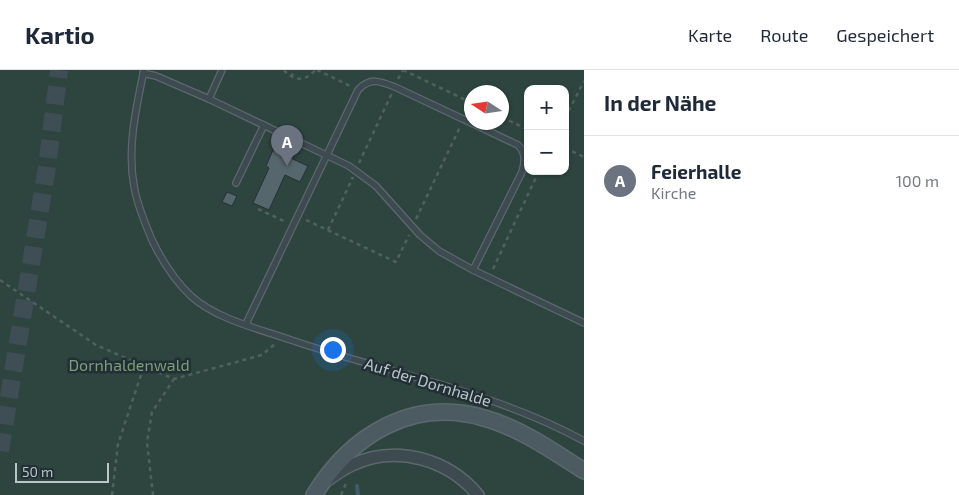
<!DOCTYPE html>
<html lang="de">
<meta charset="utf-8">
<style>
:root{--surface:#fff;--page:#f2f2f3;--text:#1f2937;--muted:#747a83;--line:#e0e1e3;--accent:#ea580c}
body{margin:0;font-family:"Exo 2",sans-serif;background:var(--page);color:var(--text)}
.controls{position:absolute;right:15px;top:15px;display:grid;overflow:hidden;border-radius:10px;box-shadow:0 1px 4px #0004}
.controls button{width:45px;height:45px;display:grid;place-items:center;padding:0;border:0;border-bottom:1px solid var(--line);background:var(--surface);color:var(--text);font:25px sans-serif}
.compass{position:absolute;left:464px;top:15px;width:45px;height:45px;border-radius:50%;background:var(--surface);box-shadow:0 1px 4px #0004;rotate:282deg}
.scale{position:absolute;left:15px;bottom:12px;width:94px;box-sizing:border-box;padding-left:5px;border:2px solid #bac5ca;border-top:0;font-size:14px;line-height:18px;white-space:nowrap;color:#bac5ca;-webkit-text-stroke:4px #222f35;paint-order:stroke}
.you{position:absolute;left:332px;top:279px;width:18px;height:18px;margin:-12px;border:4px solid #fff;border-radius:50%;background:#1a73e8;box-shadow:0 0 0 8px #1a73e833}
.badge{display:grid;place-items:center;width:32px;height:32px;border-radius:50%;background:var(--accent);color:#fff;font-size:16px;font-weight:700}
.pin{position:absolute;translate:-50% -41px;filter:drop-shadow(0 1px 2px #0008)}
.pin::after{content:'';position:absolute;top:26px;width:18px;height:15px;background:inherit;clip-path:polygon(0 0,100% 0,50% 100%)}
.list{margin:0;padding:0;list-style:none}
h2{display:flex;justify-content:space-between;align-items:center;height:65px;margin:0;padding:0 20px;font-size:21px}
h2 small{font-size:16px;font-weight:400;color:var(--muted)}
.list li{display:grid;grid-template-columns:32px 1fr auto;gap:15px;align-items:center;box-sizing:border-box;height:90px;padding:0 20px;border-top:1px solid var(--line)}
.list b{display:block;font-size:19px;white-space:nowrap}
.list p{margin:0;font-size:16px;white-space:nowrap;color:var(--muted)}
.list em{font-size:16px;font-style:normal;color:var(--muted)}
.map{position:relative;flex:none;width:584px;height:425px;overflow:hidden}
header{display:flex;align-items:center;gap:30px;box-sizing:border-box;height:70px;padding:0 25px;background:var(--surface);border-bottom:1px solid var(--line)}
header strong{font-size:24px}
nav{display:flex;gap:28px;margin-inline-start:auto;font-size:18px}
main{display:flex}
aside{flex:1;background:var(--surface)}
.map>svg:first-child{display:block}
.green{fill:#2e453f;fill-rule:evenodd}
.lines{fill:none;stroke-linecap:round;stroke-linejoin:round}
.stream{stroke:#415b67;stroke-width:4}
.building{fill:#55676c;stroke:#243137}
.primary-tunnel{stroke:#3f4e55;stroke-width:18;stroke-dasharray:18 9;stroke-linecap:butt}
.service-casing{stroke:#5b686d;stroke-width:8}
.minor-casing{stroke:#5b686d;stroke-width:14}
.secondary-casing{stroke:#5b686d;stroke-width:18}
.path{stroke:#4d625d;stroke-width:2.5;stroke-dasharray:4 4;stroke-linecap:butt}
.service{stroke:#3d4a50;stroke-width:5.5}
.minor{stroke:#3d4a50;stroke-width:11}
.secondary{stroke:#4c5b62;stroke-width:15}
.labels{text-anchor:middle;stroke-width:5;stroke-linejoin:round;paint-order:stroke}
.park-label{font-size:16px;fill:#7d9e7a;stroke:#222f35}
.street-label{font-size:16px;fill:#bac5ca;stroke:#222f35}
</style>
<header>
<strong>Kartio</strong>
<nav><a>Karte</a><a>Route</a><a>Gespeichert</a></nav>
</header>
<main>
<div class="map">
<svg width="584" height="425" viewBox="0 0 584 425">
<rect width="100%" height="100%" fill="#293940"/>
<path class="green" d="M0,0H584V425H0ZM528,19H565V101H528ZM472,22H502V52H472Z"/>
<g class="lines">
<path class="stream" d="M357,416L358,425"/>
</g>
<g class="building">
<path d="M273,80L308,96L300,112L285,105L269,140L253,133L269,98L266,96Z"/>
<path d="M227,122L237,126L232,136L222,132Z"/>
</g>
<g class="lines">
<path class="primary-tunnel" d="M0,381L47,97L59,0"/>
<defs>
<g id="service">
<path d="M144,0C136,38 127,78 134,116C137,135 145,153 152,170C162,191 174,210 191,226C216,249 259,259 291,270C388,303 493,321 584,371"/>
<path d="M222,0L209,29L349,96L376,116L420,165L439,181L473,200L584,253"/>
<path d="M143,3L156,6L209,29"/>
<path d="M236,113L264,55"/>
<path d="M246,254L358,20C370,7 380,11 395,17L518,75C526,83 525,92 522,102L473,200"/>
</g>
<path id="minor" d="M329,409C337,404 344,398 352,395C396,374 448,389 478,425"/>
<path id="secondary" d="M314,425C351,365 412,327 484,348C520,358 553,381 584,401"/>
</defs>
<use href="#service" class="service-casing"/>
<use href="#minor" class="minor-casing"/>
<use href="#secondary" class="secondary-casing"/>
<g class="path">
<path d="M284,0C292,11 306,12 315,0"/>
<path d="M317,0L350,16"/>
<path d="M403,0L472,33"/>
<path d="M291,7L295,0"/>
<path d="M398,9L403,0"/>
<path d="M502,47L528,60"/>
<path d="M565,48L584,11"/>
<path d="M565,78L584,87"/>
<path d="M359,93L392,23"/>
<path d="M258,139L286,152"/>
<path d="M416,149L460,57"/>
<path d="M306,150L396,192L409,165"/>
<path d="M328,160L353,107"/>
<path d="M493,199L539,101"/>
<path d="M0,210L96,275L174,309L262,285L276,273"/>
<path d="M112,425L118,374L144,296"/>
<path d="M153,425L147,372L152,342L174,309"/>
<path d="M341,425L347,411"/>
</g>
<use href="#service" class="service"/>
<use href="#minor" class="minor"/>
<use href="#secondary" class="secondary"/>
</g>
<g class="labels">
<g class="park-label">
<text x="129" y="301">Dornhaldenwald</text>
</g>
<g class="street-label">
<text transform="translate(428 312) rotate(17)" y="6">Auf der Dornhalde</text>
</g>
</g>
</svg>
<div class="controls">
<button>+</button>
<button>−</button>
</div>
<svg class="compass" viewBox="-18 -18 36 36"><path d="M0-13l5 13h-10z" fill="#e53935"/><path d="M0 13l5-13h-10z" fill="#747a83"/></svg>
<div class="scale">50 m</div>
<div class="you"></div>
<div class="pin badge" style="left:287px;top:96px;background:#6b7280">A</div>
</div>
<aside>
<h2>In der Nähe<small></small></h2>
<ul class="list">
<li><span class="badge" style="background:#6b7280">A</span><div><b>Feierhalle</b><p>Kirche</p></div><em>100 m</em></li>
</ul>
</aside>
</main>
